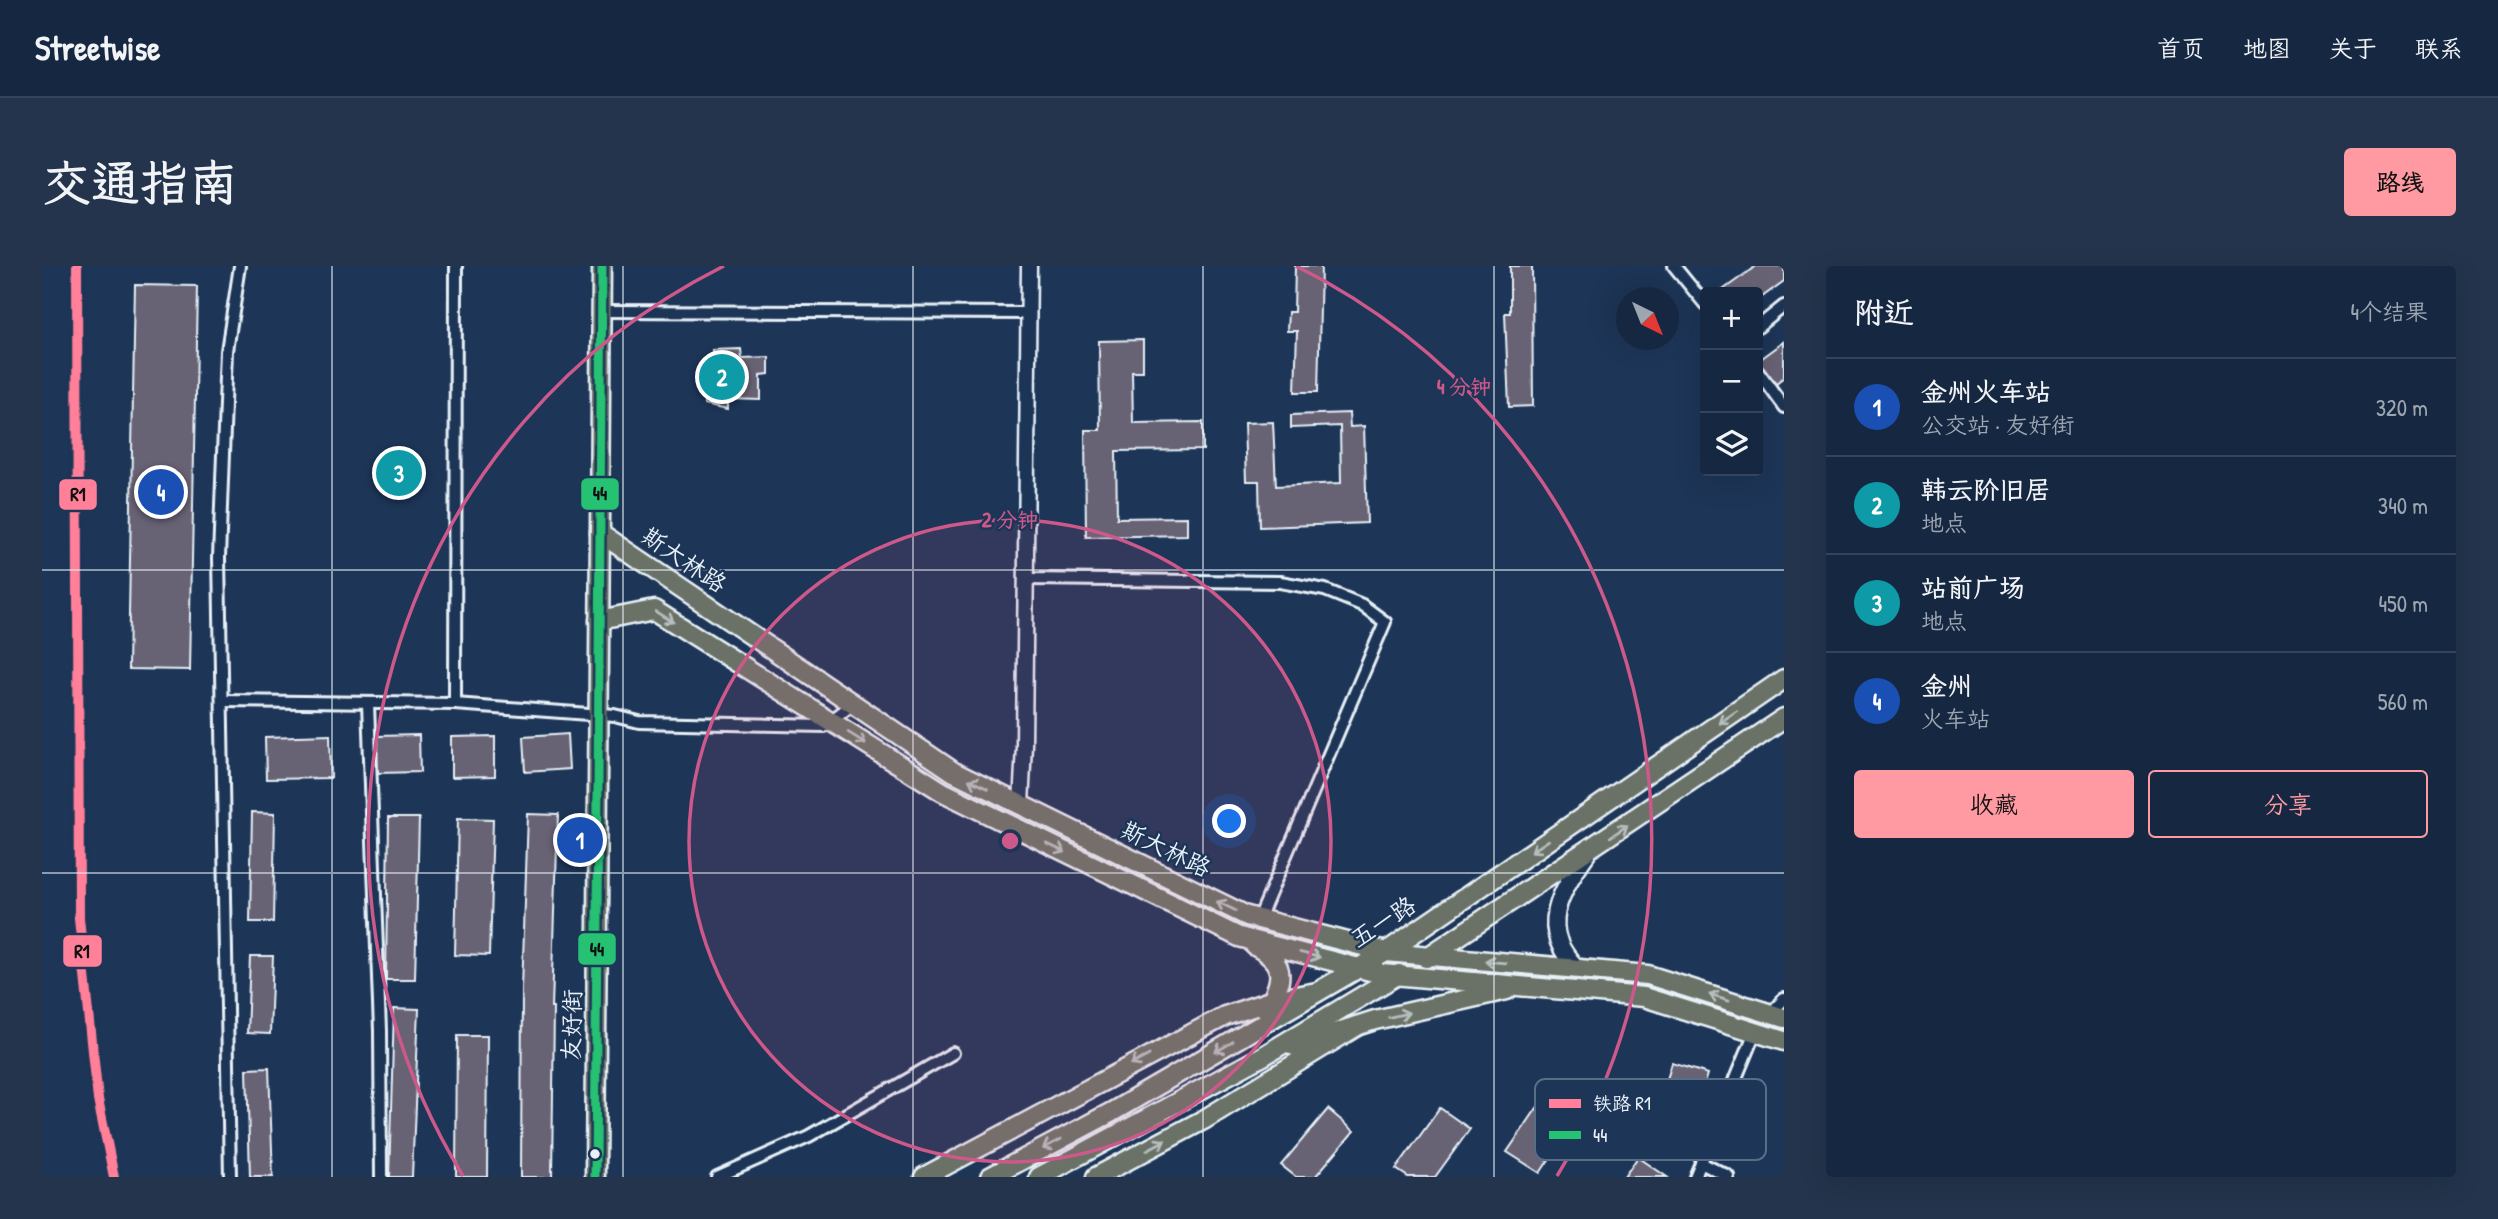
<!DOCTYPE html>
<html lang="zh">
<meta charset="utf-8">
<style>
:root{--surface:#162841;--page:#23344c;--text:#f1f3f6;--muted:#9ea6b1;--line:#35445a;--accent:#ff9aa2}
body{margin:0;font-family:"Patrick Hand","LXGW WenKai TC",sans-serif;background:var(--page);color:var(--text)}
.controls{position:absolute;right:21px;top:21px;display:grid;overflow:hidden;border-radius:7px;box-shadow:0 7px 28px #0002}
.controls button{width:63px;height:63px;display:grid;place-items:center;padding:0;border:0;border-bottom:2px solid var(--line);background:var(--surface);color:var(--text);font:35px sans-serif}
.compass{position:absolute;left:1574px;top:21px;width:63px;height:63px;border-radius:50%;background:var(--surface);box-shadow:0 7px 28px #0002;rotate:137deg}
.you{position:absolute;left:1188px;top:556px;width:24px;height:24px;margin:-18px;border:5px solid #fff;border-radius:50%;background:#1a73e8;box-shadow:0 0 0 10px #1a73e833}
.badge{display:grid;place-items:center;width:46px;height:46px;border-radius:50%;background:var(--accent);color:#fff;font-size:23px;font-weight:700}
.pin{position:absolute;translate:-50% -50%;border:4px solid #fff;box-shadow:0 2px 7px #0006}
.list{margin:0;padding:0;list-style:none}
h2{display:flex;justify-content:space-between;align-items:center;height:91px;margin:0;padding:0 28px;font-size:30px}
h2 small{font-size:23px;font-weight:400;color:var(--muted)}
.list li{display:grid;grid-template-columns:46px 1fr auto;gap:21px;align-items:center;box-sizing:border-box;height:98px;padding:0 28px;border-top:2px solid var(--line)}
.list b{display:block;font-size:26px;white-space:nowrap}
.list p{margin:0;font-size:23px;white-space:nowrap;color:var(--muted)}
.list em{font-size:23px;font-style:normal;color:var(--muted)}
.actions{display:flex;gap:14px;padding:21px 28px}
.actions a{flex:1;padding:16px 0;border:2px solid var(--accent);border-radius:7px;text-align:center;font-size:24px;color:var(--accent)}
.actions .main{background:var(--accent);color:#111}
.icon{flex:none;width:38px;height:38px;fill:none;stroke:currentColor;stroke-width:2;stroke-linecap:round;stroke-linejoin:round}
.map{position:relative;flex:none;width:1742px;height:911px;overflow:hidden;border-radius:7px}
header{display:flex;align-items:center;gap:42px;box-sizing:border-box;height:98px;padding:0 35px;background:var(--surface);border-bottom:2px solid var(--line)}
header strong{font-size:33px}
nav{display:flex;gap:38px;margin-inline-start:auto;font-size:24px}
.intro{display:flex;align-items:center;justify-content:space-between;box-sizing:border-box;height:168px;padding:0 42px}
h1{margin:0;font-size:49px}
.button{padding:18px 32px;border-radius:7px;background:var(--accent);color:#111;font-size:24px;font-weight:700}
main{display:flex;gap:42px;padding:0 42px}
aside{flex:1;background:var(--surface);border-radius:7px;box-shadow:0 7px 28px #0002}
.map>svg:first-child{display:block}
.building{fill:#676275;stroke:#e8f1f8;stroke-width:2}
.lines{fill:none;stroke-linecap:round;stroke-linejoin:round}
.minor-casing{stroke:#e8f1f8;stroke-width:16}
.tertiary-casing{stroke:#e8f1f8;stroke-width:19}
.secondary-casing{stroke:#e8f1f8;stroke-width:21}
.primary-casing{stroke:#e8f1f8;stroke-width:23}
.trunk-casing{stroke:#e8f1f8;stroke-width:23}
.minor{stroke:#1d3557;stroke-width:10}
.tertiary{stroke:#1d3557;stroke-width:14}
.secondary{stroke:#1d3557;stroke-width:16}
.primary{stroke:#6a7166;stroke-width:18}
.trunk{stroke:#6a7166;stroke-width:18}
.bus-1-casing{stroke:#1d3557;stroke-width:14}
.bus-1{stroke:#26c172;stroke-width:9}
.rail-1-casing{stroke:#1d3557;stroke-width:16}
.rail-1{stroke:#ff8098;stroke-width:10}
.oneway{stroke:#b6bebe}
.grid{fill:none;stroke:#e8f1f8;stroke-width:2;stroke-opacity:0.55}
.ring{fill:none;stroke:#cd598a;stroke-width:3.5}
.bus-dot{fill:#e8f1f8;stroke:#1d3557;stroke-width:2.5}
.labels{text-anchor:middle;stroke-width:5;stroke-linejoin:round;paint-order:stroke}
.street-label{font-size:24px;fill:#e8f1f8;stroke:#1d3557}
.key{fill:#1d3557;stroke:#5a6d87;stroke-width:2}
.key-label{font-size:19px;fill:#e8f1f8}
.centre{fill:#cd598a;stroke:#1d3557;stroke-width:3.5}
.ring-label{font-size:21px;text-anchor:middle;font-weight:bold;fill:#cd598a;stroke:#1d3557;stroke-width:5;stroke-linejoin:round;paint-order:stroke}
.line-badge{stroke:#1d3557;stroke-width:2.5}
.pale-badge-label{font-size:19px;text-anchor:middle;font-weight:bold;fill:#111}
</style>
<header>
<strong>Streetwise</strong>
<nav><a>首页</a><a>地图</a><a>关于</a><a>联系</a></nav>
</header>
<div class="intro"><h1>交通指南</h1><a class="button">路线</a></div>
<main>
<div class="map">
<svg width="1742" height="911" viewBox="0 0 1742 911">
<rect width="100%" height="100%" fill="#1d3557"/>
<filter id="ink" filterUnits="userSpaceOnUse"><feTurbulence type="fractalNoise" baseFrequency=".0143" numOctaves="2"/><feDisplacementMap in="SourceGraphic" scale="14" xChannelSelector="R" yChannelSelector="G"/><feConvolveMatrix kernelMatrix="1 2 1 2 8 2 1 2 1" color-interpolation-filters="sRGB"/></filter>
<g filter="url(#ink)">
<g class="building">
<path d="M1253,0H1279L1276,126H1253L1255,65H1245L1246,46H1252Z"/>
<path d="M1468,0H1490L1491,140L1467,141L1463,47H1468Z"/>
<path d="M1714,0H1742V15L1716,34V26H1678Z"/>
<path d="M93,19L155,20L148,404L86,403Z"/>
<path d="M1101,74V105H1090L1091,157L1161,156V184L1074,185L1075,252L1145,251V269L1044,271L1043,164H1058L1057,75Z"/>
<path d="M1742,76V111L1734,117L1716,95Z"/>
<path d="M699,83L700,92L727,91V108L719,109V134L686,133V143L662,138V122H673L671,84Z"/>
<path d="M1307,147L1308,161L1322,160L1325,257L1218,261L1217,215H1204L1202,157L1231,156L1234,220L1299,217L1298,160L1249,162V149Z"/>
<path d="M526,468L528,503L483,506L481,471Z"/>
<path d="M288,469L289,512L224,513L223,471Z"/>
<path d="M377,469L378,506L336,507L335,470Z"/>
<path d="M453,470V510L410,511V471Z"/>
<path d="M210,546L233,547L231,656H208Z"/>
<path d="M486,548L516,549L510,742H512L510,911H479L480,723Z"/>
<path d="M346,552H377L373,713H344Z"/>
<path d="M416,552L451,553L447,690L413,689Z"/>
<path d="M208,690H231L228,768L205,767Z"/>
<path d="M352,742L377,743L370,911H347Z"/>
<path d="M415,769H446L445,911H414Z"/>
<path d="M1630,797L1666,808L1646,873L1610,862Z"/>
<path d="M227,802L231,911H208L205,803Z"/>
<path d="M1508,823L1540,844L1498,907L1465,886Z"/>
<path d="M1398,842L1428,863L1393,911H1366L1354,903Z"/>
<path d="M1286,843L1312,865L1273,911H1254L1239,899Z"/>
<path d="M1596,891L1625,911H1582Z"/>
</g>
<g class="lines">
<defs>
<g id="minor">
<path d="M1632,0L1663,38"/>
<path d="M559,45L986,47"/>
<path d="M1716,61L1742,40"/>
<path d="M1716,105L1742,141"/>
<path d="M984,313L1238,316L1283,324L1320,339L1343,356L1217,653"/>
<path d="M180,435L413,438L573,450L597,456L782,460L811,438"/>
<path d="M326,438L338,765L339,911"/>
<path d="M413,438L414,0"/>
<path d="M1729,747L1742,733"/>
<path d="M1659,897L1687,911"/>
<path d="M188,911L177,292L185,85L198,0"/>
<path d="M675,911L767,870L911,787"/>
<path d="M1653,911L1713,766"/>
</g>
<path id="tertiary" d="M979,539L982,479L987,0"/>
<path id="secondary" d="M1536,703C1494,663 1518,626 1546,586"/>
<g id="primary">
<path d="M558,267L912,506L1205,650L1344,686L1606,709L1742,752"/>
<path d="M557,355L612,344L901,526L1197,671L1340,708L1602,731L1742,775"/>
<path d="M1213,680C1247,698 1240,715 1225,745"/>
<path d="M1384,692L1742,452"/>
<path d="M1252,780L1333,754L1465,724"/>
<path d="M948,911L1070,846L1344,686L1742,413"/>
<path d="M997,911L1221,790L1357,708"/>
</g>
<g id="trunk">
<path d="M553,911L560,0"/>
<path d="M882,911L1183,750L1231,734L1275,726"/>
<path d="M1054,911L1163,853L1315,760"/>
</g>
</defs>
<use href="#minor" class="minor-casing"/>
<use href="#tertiary" class="tertiary-casing"/>
<use href="#secondary" class="secondary-casing"/>
<use href="#primary" class="primary-casing"/>
<use href="#trunk" class="trunk-casing"/>
<use href="#minor" class="minor"/>
<use href="#tertiary" class="tertiary"/>
<use href="#secondary" class="secondary"/>
<use href="#primary" class="primary"/>
<use href="#trunk" class="trunk"/>
<defs>
<path id="bus-1" d="M553,911L560,0"/>
</defs>
<use href="#bus-1" class="bus-1-casing"/>
<use href="#bus-1" class="bus-1"/>
<defs>
<path id="rail-1" d="M35,0L37,652L56,833L72,911"/>
</defs>
<use href="#rail-1" class="rail-1-casing"/>
<use href="#rail-1" class="rail-1"/>
</g>
<defs><path id="oneway-shaft" d="M-6 0H5M1.5-3L5.5 0L1.5 3" fill="none" stroke-width="1.6" stroke-linecap="round" stroke-linejoin="round" transform="scale(1.75)"/></defs>
<g class="oneway">
<use href="#oneway-shaft" transform="translate(623 351) rotate(32)"/>
<use href="#oneway-shaft" transform="translate(1686 452) rotate(146)"/>
<use href="#oneway-shaft" transform="translate(815 472) rotate(32)"/>
<use href="#oneway-shaft" transform="translate(936 518) rotate(-154)"/>
<use href="#oneway-shaft" transform="translate(1577 565) rotate(-34)"/>
<use href="#oneway-shaft" transform="translate(1498 580) rotate(146)"/>
<use href="#oneway-shaft" transform="translate(1014 582) rotate(26)"/>
<use href="#oneway-shaft" transform="translate(1184 640) rotate(-154)"/>
<use href="#oneway-shaft" transform="translate(1268 689) rotate(14)"/>
<use href="#oneway-shaft" transform="translate(1453 696) rotate(-175)"/>
<use href="#oneway-shaft" transform="translate(1677 731) rotate(-163)"/>
<use href="#oneway-shaft" transform="translate(1357 749) rotate(-13)"/>
<use href="#oneway-shaft" transform="translate(1182 781) rotate(149)"/>
<use href="#oneway-shaft" transform="translate(1098 794) rotate(152)"/>
<use href="#oneway-shaft" transform="translate(1010 878) rotate(152)"/>
<use href="#oneway-shaft" transform="translate(1114 879) rotate(-28)"/>
</g>
</g>
<path class="grid" d="M290,0V911M581,0V911M871,0V911M1161,0V911M1452,0V911M0,304H1742M0,607H1742"/>
<circle cx="968" cy="575" r="321" fill="#cd598a" fill-opacity=".12"/>
<g class="ring">
<circle cx="968" cy="575" r="321"/>
<path d="M421 910A642 642 0 0 1 682 0M1254 0A642 642 0 0 1 1515 910"/>
</g>
<circle class="bus-dot" cx="553" cy="888" r="6"/>
<g class="labels">
<g class="street-label">
<text transform="translate(642 294) rotate(34)" y="8">斯大林路</text>
<text transform="translate(1124 583) rotate(26)" y="8">斯大林路</text>
<text transform="translate(1341 656) rotate(-33)" y="8">五一路</text>
<text transform="translate(530 759) rotate(-89)" y="8">友好街</text>
</g>
</g>
<rect x="1493" y="813" width="231" height="81" rx="10" class="key"/>
<rect x="1507" y="833" width="32" height="9" fill="#ff8098"/>
<rect x="1507" y="865" width="32" height="8" fill="#26c172"/>
<g class="key-label">
<text x="1551" y="844">铁路 R1</text>
<text x="1551" y="876">44</text>
</g>
<circle cx="968" cy="575" r="10" class="centre"/>
<g class="ring-label">
<text x="1422" y="128">4 分钟</text>
<text x="968" y="261">2 分钟</text>
</g>
<g class="line-badge">
<rect x="538" y="211" width="40" height="34" rx="7" fill="#26c172"/>
<rect x="16" y="212" width="40" height="33" rx="7" fill="#ff8098"/>
<rect x="535" y="666" width="40" height="34" rx="7" fill="#26c172"/>
<rect x="20" y="668" width="41" height="34" rx="7" fill="#ff8098"/>
</g>
<g class="pale-badge-label">
<text x="558" y="234">44</text>
<text x="36" y="235">R1</text>
<text x="555" y="690">44</text>
<text x="40" y="692">R1</text>
</g>
</svg>
<div class="controls">
<button>+</button>
<button>−</button>
<button><svg class="icon" aria-label="layers" viewBox="0 0 24 24"><path d="M12 4l9 5-9 5-9-5zM3 14l9 5 9-5"/></svg></button>
</div>
<svg class="compass" viewBox="-18 -18 36 36"><path d="M0-13l5 13h-10z" fill="#e53935"/><path d="M0 13l5-13h-10z" fill="#9ea6b1"/></svg>
<div class="you"></div>
<div class="pin badge" style="left:538px;top:574px;background:#1a4fb4">1</div>
<div class="pin badge" style="left:680px;top:111px;background:#0f9aa8">2</div>
<div class="pin badge" style="left:357px;top:207px;background:#0f9aa8">3</div>
<div class="pin badge" style="left:119px;top:226px;background:#1a4fb4">4</div>
</div>
<aside>
<h2>附近<small>4个结果</small></h2>
<ul class="list">
<li><span class="badge" style="background:#1a4fb4">1</span><div><b>金州火车站</b><p>公交站 · 友好街</p></div><em>320 m</em></li>
<li><span class="badge" style="background:#0f9aa8">2</span><div><b>韩云阶旧居</b><p>地点</p></div><em>340 m</em></li>
<li><span class="badge" style="background:#0f9aa8">3</span><div><b>站前广场</b><p>地点</p></div><em>450 m</em></li>
<li><span class="badge" style="background:#1a4fb4">4</span><div><b>金州</b><p>火车站</p></div><em>560 m</em></li>
</ul>
<div class="actions"><a class="main">收藏</a><a>分享</a></div>
</aside>
</main>
